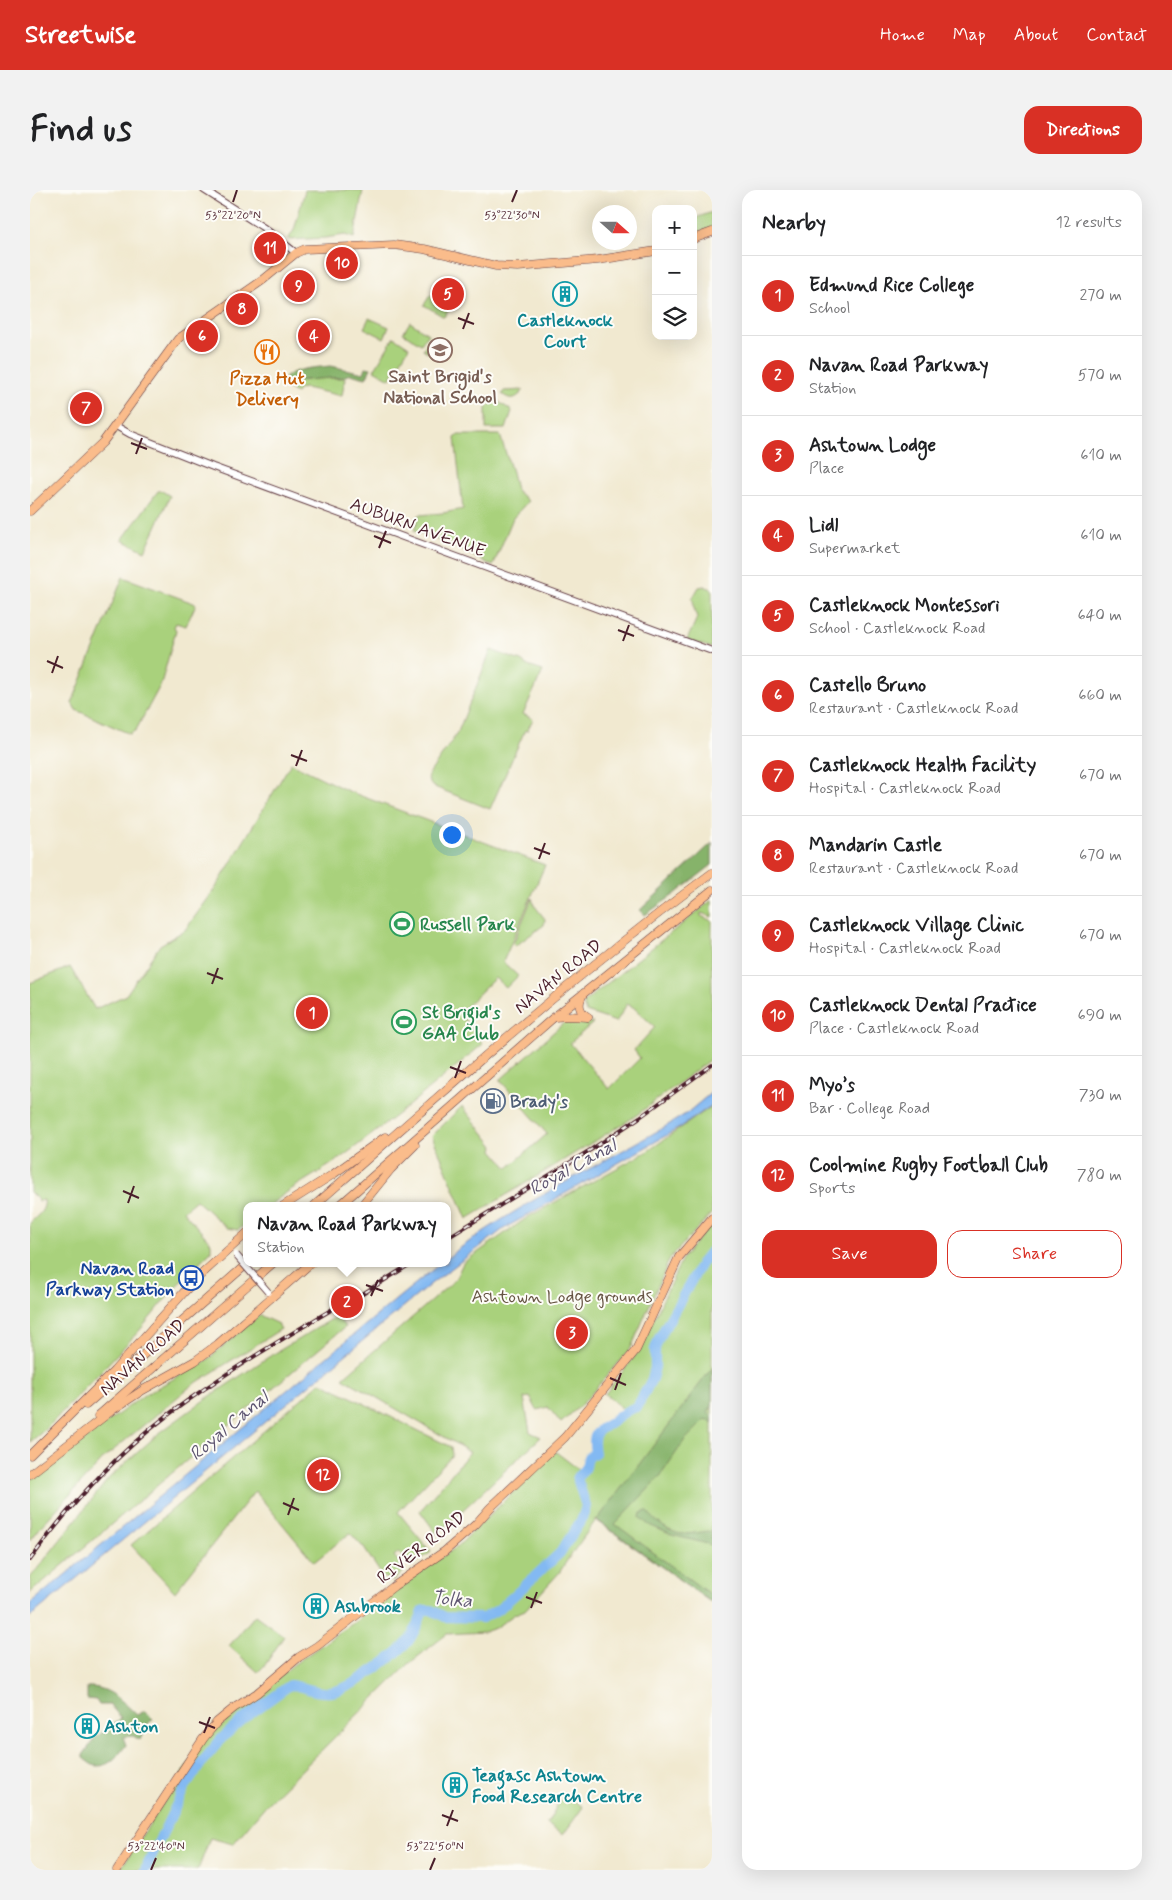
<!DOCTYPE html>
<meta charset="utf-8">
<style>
:root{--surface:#fff;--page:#f2f2f2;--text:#202124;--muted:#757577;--line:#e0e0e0;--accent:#d93025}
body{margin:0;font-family:Mynerve,sans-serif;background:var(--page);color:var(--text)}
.controls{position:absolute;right:15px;top:15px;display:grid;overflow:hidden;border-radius:10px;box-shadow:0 5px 20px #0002}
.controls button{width:45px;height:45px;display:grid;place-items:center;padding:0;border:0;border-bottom:1px solid var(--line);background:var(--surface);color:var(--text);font:25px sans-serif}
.compass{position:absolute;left:562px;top:15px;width:45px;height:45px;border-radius:50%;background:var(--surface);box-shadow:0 5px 20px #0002;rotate:111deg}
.you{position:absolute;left:421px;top:644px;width:18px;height:18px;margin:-12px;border:4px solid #fff;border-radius:50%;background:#1a73e8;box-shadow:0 0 0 8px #1a73e833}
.badge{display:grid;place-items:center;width:32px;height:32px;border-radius:50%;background:var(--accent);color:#fff;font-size:16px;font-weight:700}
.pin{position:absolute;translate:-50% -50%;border:2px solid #fff;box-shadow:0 1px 5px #0006}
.popup{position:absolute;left:213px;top:1012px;width:208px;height:65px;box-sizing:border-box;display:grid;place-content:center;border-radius:10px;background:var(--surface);filter:drop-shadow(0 1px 4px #0005);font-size:16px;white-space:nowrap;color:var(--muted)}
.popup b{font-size:19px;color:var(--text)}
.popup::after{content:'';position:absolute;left:50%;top:100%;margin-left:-10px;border:10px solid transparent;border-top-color:var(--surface)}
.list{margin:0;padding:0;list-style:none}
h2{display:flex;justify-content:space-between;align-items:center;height:65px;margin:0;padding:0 20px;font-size:21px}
h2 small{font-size:16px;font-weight:400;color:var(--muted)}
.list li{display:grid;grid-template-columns:32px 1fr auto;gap:15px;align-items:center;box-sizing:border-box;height:80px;padding:0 20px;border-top:1px solid var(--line)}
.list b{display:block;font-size:19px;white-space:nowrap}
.list p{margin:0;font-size:16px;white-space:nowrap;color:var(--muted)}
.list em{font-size:16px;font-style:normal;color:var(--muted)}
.actions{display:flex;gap:10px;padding:15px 20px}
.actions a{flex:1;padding:11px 0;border:1px solid var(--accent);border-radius:15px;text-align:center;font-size:18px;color:var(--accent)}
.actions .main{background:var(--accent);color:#fff}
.icon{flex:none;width:28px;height:28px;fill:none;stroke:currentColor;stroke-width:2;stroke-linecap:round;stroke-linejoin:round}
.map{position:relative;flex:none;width:682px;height:1680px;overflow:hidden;border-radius:15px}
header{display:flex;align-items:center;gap:30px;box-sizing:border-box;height:70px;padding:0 25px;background:var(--accent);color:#fff}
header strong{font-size:24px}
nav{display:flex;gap:28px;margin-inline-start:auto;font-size:18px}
.intro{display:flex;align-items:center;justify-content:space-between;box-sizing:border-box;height:120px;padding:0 30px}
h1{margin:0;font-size:35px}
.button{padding:12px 22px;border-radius:15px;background:var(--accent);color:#fff;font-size:18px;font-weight:700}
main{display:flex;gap:30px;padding:0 30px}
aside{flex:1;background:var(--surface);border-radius:15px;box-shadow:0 5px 20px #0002}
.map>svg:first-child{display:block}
.green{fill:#a9d17b;stroke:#7a7853}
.forest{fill:#86b36b;stroke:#68694b}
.water{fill:#83b9f2;stroke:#666c8e}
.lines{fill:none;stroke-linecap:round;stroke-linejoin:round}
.river{stroke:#83b9f2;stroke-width:10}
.minor-casing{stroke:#633d44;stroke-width:8}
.major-casing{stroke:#633d44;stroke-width:9}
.minor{stroke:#fff;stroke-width:6}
.major{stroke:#fabc8b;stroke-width:8}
.rail-casing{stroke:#4a1f2b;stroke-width:4}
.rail{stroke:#fdfcf7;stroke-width:2;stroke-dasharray:5.5;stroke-linecap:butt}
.minor-bridge-casing{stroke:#633d44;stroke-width:8;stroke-linecap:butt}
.minor-bridge{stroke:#fff;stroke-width:6}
.ticks{fill:none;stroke:#4a1f2b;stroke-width:2}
.labels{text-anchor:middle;stroke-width:4;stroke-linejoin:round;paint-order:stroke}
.culture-label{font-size:18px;font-weight:bold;fill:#0d838f;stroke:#fdfcf7;text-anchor:start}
.education-label{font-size:18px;font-weight:bold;fill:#785e54;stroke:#fdfcf7}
.food-label{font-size:18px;font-weight:bold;fill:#c56008;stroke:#fdfcf7}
.street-label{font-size:18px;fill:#4a1f2b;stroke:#fdfcf7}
.leisure-label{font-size:18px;font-weight:bold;fill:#27864d;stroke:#fdfcf7;text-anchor:start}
.service-label{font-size:18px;font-weight:bold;fill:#4e5e75;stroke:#fdfcf7;text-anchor:start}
.transit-label{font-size:18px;font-weight:bold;fill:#164399;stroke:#fdfcf7;text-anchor:end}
.park-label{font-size:18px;fill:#665443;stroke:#fdfcf7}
.water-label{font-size:19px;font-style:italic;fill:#5e5571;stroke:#fdfcf7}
.ticks-label{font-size:12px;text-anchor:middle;fill:#4a1f2b;stroke:#fdfcf7;stroke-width:4;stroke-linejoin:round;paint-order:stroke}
</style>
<header>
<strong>Streetwise</strong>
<nav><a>Home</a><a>Map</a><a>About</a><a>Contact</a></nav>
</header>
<div class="intro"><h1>Find us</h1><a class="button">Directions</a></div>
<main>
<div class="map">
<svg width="682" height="1680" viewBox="0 0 682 1680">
<rect width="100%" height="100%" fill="#fdfcf7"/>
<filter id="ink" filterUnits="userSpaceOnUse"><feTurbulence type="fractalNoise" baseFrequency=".02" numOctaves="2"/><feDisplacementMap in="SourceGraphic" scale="10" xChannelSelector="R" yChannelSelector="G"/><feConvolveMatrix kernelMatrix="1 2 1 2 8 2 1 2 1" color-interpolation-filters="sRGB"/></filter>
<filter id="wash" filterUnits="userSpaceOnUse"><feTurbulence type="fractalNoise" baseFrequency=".0096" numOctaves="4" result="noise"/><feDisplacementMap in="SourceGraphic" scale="20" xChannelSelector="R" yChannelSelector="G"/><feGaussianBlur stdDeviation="1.12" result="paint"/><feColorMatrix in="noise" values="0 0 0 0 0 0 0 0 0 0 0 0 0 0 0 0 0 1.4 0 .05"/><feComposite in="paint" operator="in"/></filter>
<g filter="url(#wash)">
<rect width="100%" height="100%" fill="#f1e9d0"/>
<g class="green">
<path d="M275,0H333L324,48L315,45L295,48L260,50L259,48L264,40Z"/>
<path d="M682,22V38L663,45V29Z"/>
<path d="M400,105L420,117L414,127L394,115Z"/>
<path d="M339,128L359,137L354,148L334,138Z"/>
<path d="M380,132L398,144L391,154L373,143Z"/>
<path d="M401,146L410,151L401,165L393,159Z"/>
<path d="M364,147L379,157L360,189L344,180Z"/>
<path d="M293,188H315L312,206L275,198L269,199L266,203L249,193Z"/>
<path d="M494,200C487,208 482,212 472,204L474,201Z"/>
<path d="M463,208L482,221L476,239H456V218L463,212Z"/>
<path d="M428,245H470L482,282L486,300L498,311L483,328L463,376L423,356L384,341L389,325L413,323L433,319L425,248Z"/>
<path d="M128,301H132L140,306L115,361L92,350Z"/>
<path d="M93,387L166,414L156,436L146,433L144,437L146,440L131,494L106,540L100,544L46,520L42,513Z"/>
<path d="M674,396L682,399V458L657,450L667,428L663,415L664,413L662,409L669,397Z"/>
<path d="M461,460L491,471L498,476L513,481L493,524L503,529L497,541L495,540L460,619L402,596L398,590L399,584L428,542Z"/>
<path d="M261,573L318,601L515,675L473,772L488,786L476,798L465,788L430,822L438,835L453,854C406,893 359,933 309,969C286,985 261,997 239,1016H217V1033L208,1040L197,1038L166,1010L153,1021L181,1053V1061L155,1086L109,1141L18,1237L0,1252V1033C7,1026 16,1020 14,1010L9,1011L0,1002V793L40,777L65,819L96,805L130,755L155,740L185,699Z"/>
<path d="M502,708L504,715L515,729L514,735L485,756L483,754Z"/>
<path d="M682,710V727L671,723V726L682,731V868L604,927L437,1029L402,946L432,916L464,956L463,960L478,978L517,944L470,890L537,830L563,833L540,853L579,899L610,868L604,860L625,837L603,817L597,814L586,832L556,822L554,818V812Z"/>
<path d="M682,916V1023L640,1068L601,1158L554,1212L531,1233L518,1217L507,1220L500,1207L494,1208L500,1242L511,1247L407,1344L390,1321L440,1262L313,1188L425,1090L433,1073L498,1027L618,961Z"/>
<path d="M682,1033V1413L566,1330L538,1369L529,1383L495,1420L485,1424L465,1438L453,1442L417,1444L381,1472L235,1616L203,1654L180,1648L168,1680H90L174,1550L263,1475L326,1431L366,1397L427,1357L522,1264L526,1262L552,1282L556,1277L558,1267L565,1263C561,1240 567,1242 583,1232C587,1229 591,1224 595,1221L575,1204L608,1162L652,1069Z"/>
<path d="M229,1125L248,1134L251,1139L161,1196L74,1268L13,1334L0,1351V1290L114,1205L176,1171Z"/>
<path d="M307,1126L315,1137L0,1403V1388L79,1288L128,1244L173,1211L237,1168Z"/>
<path d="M291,1192L421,1257L422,1265L368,1322L401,1362L381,1376L369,1362L364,1366L375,1380L363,1391L353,1387L334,1358L320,1343L284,1372L225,1301L145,1402L101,1355Z"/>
<path d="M225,1425L254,1446L235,1475L228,1482L199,1456Z"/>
<path d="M534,1603L553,1617L533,1645L517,1634Z"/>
</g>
<g class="forest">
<path d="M300,176L334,183L336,177L341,178L336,188L320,184L313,187L251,192C259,178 285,178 300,176Z"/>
<path d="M682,653V675L645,704L615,725L610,720Z"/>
<path d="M682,1178V1216L678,1223L682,1226V1233L676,1229L654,1251L629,1288L585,1334L682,1406V1413L567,1330Z"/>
<path d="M617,1321C626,1332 640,1344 654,1344C663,1344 673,1341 682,1341V1355L642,1345L619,1335L610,1328L611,1323Z"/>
<path d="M57,1497C79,1496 92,1511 107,1525L115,1521L123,1529L116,1536L110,1550L103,1546L93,1547L96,1555C89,1565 77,1580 63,1575C60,1574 56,1570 53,1568V1565L65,1548L91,1528L80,1515H69L66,1510L57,1509Z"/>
</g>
<path class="water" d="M682,902V915L651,937L475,1038L402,1093L342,1143L0,1427V1414L369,1107L411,1073H417V1068C485,1015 564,978 638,935L657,923Z"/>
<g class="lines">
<path class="river" d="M115,1680L154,1599L173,1571L192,1548L216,1527L260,1495C274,1496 286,1504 301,1502C320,1500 362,1468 376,1454C385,1445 388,1431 394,1420H401L415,1427L453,1428L469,1419L489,1401L530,1363L552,1329L556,1316L547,1288L556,1277L558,1267L565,1263C561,1240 568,1242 583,1231C593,1224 595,1220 607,1217L622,1189L625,1177V1159L629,1148L672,1072L682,1060"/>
</g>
</g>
<g filter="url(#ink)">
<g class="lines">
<defs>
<g id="minor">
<path d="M174,0L234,38L266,63"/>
<path d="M86,236L100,244L183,277L682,461"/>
</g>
<g id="major">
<path d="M663,49L682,42"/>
<path d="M0,321L73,252L148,149L233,90L266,63L275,59L364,55L394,59L466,76L488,77L568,70L626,61"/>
<path d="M553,804C548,813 548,821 558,827"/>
<path d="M525,827L538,826L558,827"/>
<path d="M253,1016L302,985L355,947"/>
<path d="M284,1016C414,901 543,786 682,683"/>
<path d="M309,1016L523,828L682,700"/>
<path d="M331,1016L361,979L385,955"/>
<path d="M56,1215L218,1073"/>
<path d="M68,1226L243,1073"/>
<path d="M0,1265L84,1181L164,1091L217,1043"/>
<path d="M0,1284L81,1221L113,1200L165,1171L188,1154L281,1073"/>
<path d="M87,1680L173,1549L187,1532L204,1518L227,1503L269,1467L287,1456L364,1396L415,1361L445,1335L460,1318L535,1247L606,1160L649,1067L682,1028"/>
</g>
</defs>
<use href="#minor" class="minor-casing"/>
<use href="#major" class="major-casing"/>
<use href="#minor" class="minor"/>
<use href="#major" class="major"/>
<defs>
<g id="rail">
<path d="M417,1048L562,959L610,927L682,875"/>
<path d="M326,1108L382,1073"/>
<path d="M0,1370C44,1309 96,1254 157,1211C206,1176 259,1145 311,1114"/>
</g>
</defs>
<use href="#rail" class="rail-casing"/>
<use href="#rail" class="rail"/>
<defs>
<path id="minor-bridge" d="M206,1065L238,1102"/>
</defs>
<use href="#minor-bridge" class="minor-bridge-casing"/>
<use href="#minor-bridge" class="minor-bridge"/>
</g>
</g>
<path class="ticks" d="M203,12L207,0M482,12L487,0M428,128L444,134M433,139L439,123M101,253L117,259M106,264L112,248M344,346L361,353M349,358L356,341M588,440L604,446M593,451L599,435M17,471L33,478M22,483L28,466M261,565L277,571M266,576L272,560M504,658L520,664M509,669L515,653M177,783L193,789M182,794L188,778M420,877L436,883M425,888L431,871M93,1001L109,1008M98,1013L104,996M336,1095L353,1101M341,1106L348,1090M580,1188L596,1195M585,1200L591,1183M253,1313L269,1320M258,1325L264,1308M496,1407L512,1413M501,1418L507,1402M169,1532L185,1538M174,1543L180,1527M412,1625L428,1631M417,1636L423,1620M121,1680L126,1668M400,1680L405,1668"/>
<defs>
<symbol id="building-ring" viewBox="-11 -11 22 22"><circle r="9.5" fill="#fdfcf7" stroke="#0f9aa8" stroke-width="1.5"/><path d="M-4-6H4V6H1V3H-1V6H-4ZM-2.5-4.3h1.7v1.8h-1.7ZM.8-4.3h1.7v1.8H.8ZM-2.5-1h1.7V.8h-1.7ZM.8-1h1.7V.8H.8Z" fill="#0f9aa8"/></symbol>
<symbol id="school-ring" viewBox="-11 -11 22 22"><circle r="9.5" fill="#fdfcf7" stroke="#8d6e63" stroke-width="1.5"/><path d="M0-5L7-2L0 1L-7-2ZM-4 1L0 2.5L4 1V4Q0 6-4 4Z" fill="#8d6e63"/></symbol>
<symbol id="restaurant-ring" viewBox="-11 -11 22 22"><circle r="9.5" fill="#fdfcf7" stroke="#e8710a" stroke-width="1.5"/><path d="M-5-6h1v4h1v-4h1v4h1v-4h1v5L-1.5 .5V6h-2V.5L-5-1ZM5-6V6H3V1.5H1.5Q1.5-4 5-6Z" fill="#e8710a"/></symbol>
<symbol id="stadium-ring" viewBox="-11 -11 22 22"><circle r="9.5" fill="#fdfcf7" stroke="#2e9e5b" stroke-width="1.5"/><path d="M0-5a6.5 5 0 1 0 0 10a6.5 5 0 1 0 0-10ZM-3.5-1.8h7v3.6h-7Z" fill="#2e9e5b"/></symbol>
<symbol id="fuel-ring" viewBox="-11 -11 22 22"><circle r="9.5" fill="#fdfcf7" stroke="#5c6f8a" stroke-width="1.5"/><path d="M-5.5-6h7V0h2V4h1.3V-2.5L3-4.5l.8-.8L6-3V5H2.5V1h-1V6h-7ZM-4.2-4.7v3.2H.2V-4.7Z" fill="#5c6f8a"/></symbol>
<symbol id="bus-ring" viewBox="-11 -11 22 22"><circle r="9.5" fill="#fdfcf7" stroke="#1a4fb4" stroke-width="1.5"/><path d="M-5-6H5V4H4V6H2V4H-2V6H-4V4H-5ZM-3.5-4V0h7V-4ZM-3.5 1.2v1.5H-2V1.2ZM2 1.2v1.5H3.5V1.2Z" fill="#1a4fb4"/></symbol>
</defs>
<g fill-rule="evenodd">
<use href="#building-ring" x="521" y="90" width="28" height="28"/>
<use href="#school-ring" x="396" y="146" width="28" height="28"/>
<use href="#restaurant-ring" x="223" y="148" width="28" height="28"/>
<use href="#stadium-ring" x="358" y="720" width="28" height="28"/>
<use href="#stadium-ring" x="360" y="818" width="28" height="28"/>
<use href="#fuel-ring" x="449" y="897" width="28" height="28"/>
<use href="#bus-ring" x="147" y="1074" width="28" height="28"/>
<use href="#building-ring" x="272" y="1402" width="28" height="28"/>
<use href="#building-ring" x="43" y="1522" width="28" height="28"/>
<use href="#building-ring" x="411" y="1581" width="28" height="28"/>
</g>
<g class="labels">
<g class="culture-label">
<text x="535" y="136" text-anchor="middle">Castleknock<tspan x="535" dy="21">Court</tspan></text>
<text x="304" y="1422">Ashbrook</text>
<text x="74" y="1542">Ashton</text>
<text x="442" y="1591">Teagasc Ashtown<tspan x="442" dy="21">Food Research Centre</tspan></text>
</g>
<g class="education-label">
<text x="410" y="192">Saint Brigid's<tspan x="410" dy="21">National School</tspan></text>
</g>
<g class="food-label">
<text x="237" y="194">Pizza Hut<tspan x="237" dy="21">Delivery</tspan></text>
</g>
<g class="street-label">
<text transform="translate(388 337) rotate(20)" y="6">AUBURN AVENUE</text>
<text transform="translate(528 786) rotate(-39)" y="6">NAVAN ROAD</text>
<text transform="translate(112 1167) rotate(-41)" y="6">NAVAN ROAD</text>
<text transform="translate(391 1357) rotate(-38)" y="6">RIVER ROAD</text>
</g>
<g class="leisure-label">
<text x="390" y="740">Russell Park</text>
<text x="392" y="828">St Brigid's<tspan x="392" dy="21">GAA Club</tspan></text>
</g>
<g class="service-label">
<text x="480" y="917">Brady's</text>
</g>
<g class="transit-label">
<text x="144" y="1084">Navan Road<tspan x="144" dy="21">Parkway Station</tspan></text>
</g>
<g class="park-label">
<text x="532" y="1112">Ashtown Lodge grounds</text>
</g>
<g class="water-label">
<text transform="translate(542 976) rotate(-29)" y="7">Royal Canal</text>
<text transform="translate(198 1235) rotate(-40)" y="7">Royal Canal</text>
<text transform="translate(422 1408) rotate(5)" y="7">Tolka</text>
</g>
</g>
<g class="ticks-label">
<text x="203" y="29">53°22'20"N</text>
<text x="482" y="29">53°22'30"N</text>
<text x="126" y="1660">53°22'40"N</text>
<text x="405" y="1660">53°22'50"N</text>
</g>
</svg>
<div class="controls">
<button>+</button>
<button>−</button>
<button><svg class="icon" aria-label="layers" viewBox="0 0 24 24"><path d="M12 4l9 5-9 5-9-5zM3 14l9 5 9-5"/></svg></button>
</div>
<svg class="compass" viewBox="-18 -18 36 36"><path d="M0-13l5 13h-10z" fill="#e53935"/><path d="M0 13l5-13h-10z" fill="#757577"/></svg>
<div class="you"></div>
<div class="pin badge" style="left:282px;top:823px">1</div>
<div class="pin badge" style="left:317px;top:1112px">2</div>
<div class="popup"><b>Navan Road Parkway</b>Station</div>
<div class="pin badge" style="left:542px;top:1143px">3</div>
<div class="pin badge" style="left:284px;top:146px">4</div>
<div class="pin badge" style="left:418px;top:104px">5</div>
<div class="pin badge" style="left:172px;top:146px">6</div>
<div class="pin badge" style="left:56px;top:218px">7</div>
<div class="pin badge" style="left:212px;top:119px">8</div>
<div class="pin badge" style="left:269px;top:96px">9</div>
<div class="pin badge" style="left:312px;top:73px">10</div>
<div class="pin badge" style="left:240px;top:58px">11</div>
<div class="pin badge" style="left:293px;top:1285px">12</div>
</div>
<aside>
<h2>Nearby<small>12 results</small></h2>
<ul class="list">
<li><span class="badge">1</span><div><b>Edmund Rice College</b><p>School</p></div><em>270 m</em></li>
<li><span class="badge">2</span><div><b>Navan Road Parkway</b><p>Station</p></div><em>570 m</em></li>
<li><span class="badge">3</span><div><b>Ashtown Lodge</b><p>Place</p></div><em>610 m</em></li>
<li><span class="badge">4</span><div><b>Lidl</b><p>Supermarket</p></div><em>610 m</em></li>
<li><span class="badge">5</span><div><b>Castleknock Montessori</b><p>School · Castleknock Road</p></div><em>640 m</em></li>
<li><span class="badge">6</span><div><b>Castello Bruno</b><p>Restaurant · Castleknock Road</p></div><em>660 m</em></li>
<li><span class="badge">7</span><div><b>Castleknock Health Facility</b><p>Hospital · Castleknock Road</p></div><em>670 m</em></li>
<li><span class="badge">8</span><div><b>Mandarin Castle</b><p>Restaurant · Castleknock Road</p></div><em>670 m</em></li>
<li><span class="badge">9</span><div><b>Castleknock Village Clinic</b><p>Hospital · Castleknock Road</p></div><em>670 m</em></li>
<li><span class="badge">10</span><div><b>Castleknock Dental Practice</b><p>Place · Castleknock Road</p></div><em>690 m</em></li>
<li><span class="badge">11</span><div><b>Myo’s</b><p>Bar · College Road</p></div><em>730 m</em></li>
<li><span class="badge">12</span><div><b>Coolmine Rugby Football Club</b><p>Sports</p></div><em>780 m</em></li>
</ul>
<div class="actions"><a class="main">Save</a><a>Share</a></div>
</aside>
</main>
